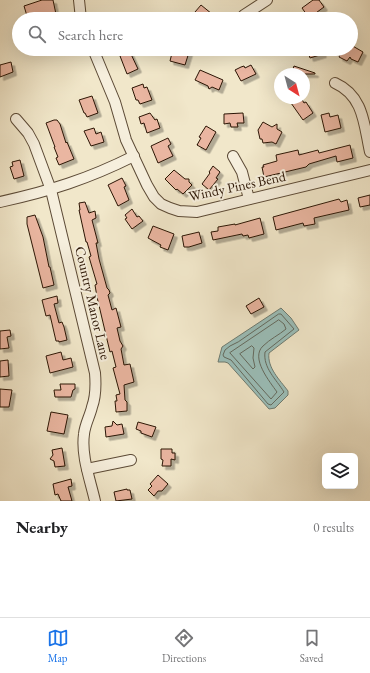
<!DOCTYPE html>
<style>
:root{--surface:#fff;--page:#f2f2f2;--text:#202124;--muted:#757577;--line:#e0e0e0;--accent:#1a73e8}
body{margin:0;font-family:"EB Garamond",serif;background:var(--page);color:var(--text)}
.controls{position:absolute;right:12px;bottom:12px;display:grid;overflow:hidden;border-radius:6px;box-shadow:0 4px 16px #0002}
.controls button{width:36px;height:36px;display:grid;place-items:center;padding:0;border:0;border-bottom:1px solid var(--line);background:var(--surface);color:var(--text);font:20px sans-serif}
.compass{position:absolute;left:274px;top:68px;width:36px;height:36px;border-radius:50%;background:var(--surface);box-shadow:0 4px 16px #0002;rotate:144deg}
.list{margin:0;padding:0;list-style:none}
h2{display:flex;justify-content:space-between;align-items:center;height:52px;margin:0;padding:0 16px;font-size:17px}
h2 small{font-size:13px;font-weight:400;color:var(--muted)}
.icon{flex:none;width:22px;height:22px;fill:none;stroke:currentColor;stroke-width:2;stroke-linecap:round;stroke-linejoin:round}
.map{position:relative;flex:none;width:370px;height:501px;overflow:hidden}
.search{position:absolute;background:var(--surface);box-shadow:0 4px 16px #0002;left:12px;right:12px;top:12px;height:44px;display:flex;align-items:center;gap:10px;box-sizing:border-box;padding:0 14px;border-radius:22px;color:var(--muted);font-size:15px}
.sheet{height:116px;background:var(--surface)}
nav{display:flex;justify-content:space-around;align-items:center;box-sizing:border-box;height:56px;border-top:1px solid var(--line);background:var(--surface);font-size:11px;color:var(--muted)}
nav a{display:grid;justify-items:center;gap:2px}
nav .on{color:var(--accent)}
.map>svg:first-child{display:block}
.water{fill:#9bbfba;stroke:#6e7b71}
.lines{fill:none;stroke-linecap:round;stroke-linejoin:round}
.shore{stroke:#636a5f;stroke-width:1}
.building{fill:#eab6a1;stroke:#2b1504;filter:url(#shadow)}
.minor-casing{stroke:#5c4a36;stroke-width:12}
.minor{stroke:#f6efdd;stroke-width:10}
.labels{text-anchor:middle;stroke-width:4;stroke-linejoin:round;paint-order:stroke}
.street-label{font-size:14px;fill:#2b1504;stroke:#f6efdd}
</style>
<div class="map">
<svg width="370" height="501" viewBox="0 0 370 501">
<defs>
<filter id="shadow"><feDropShadow dx="3.5" dy="3.5" stdDeviation="0" flood-color="#0004"/></filter>
</defs>
<rect width="100%" height="100%" fill="#f1e7ca"/>
<filter id="stains"><feTurbulence type="fractalNoise" baseFrequency=".005" numOctaves="4"/><feColorMatrix values="0 0 0 0 .2 0 0 0 0 .09 0 0 0 0 .02 0 0 0 .5 -.17"/></filter>
<radialGradient id="worn" r=".72"><stop offset=".6" stop-color="#630" stop-opacity="0"/><stop offset="1" stop-color="#630" stop-opacity=".3"/></radialGradient>
<path class="water" d="M281,308L291,318L299,330L269,353C267,368 280,380 288,391V395L275,408L269,409L228,363L225,362H218L222,347Z"/>
<g class="lines">
<g class="shore">
<path d="M279,314H281L294,329L265,352C263,368 276,379 284,392L271,405L268,404L231,360L224,357L223,355L225,350L230,346L238,342Z"/>
<path d="M279,320L284,324L286,329C279,335 270,339 263,346C250,358 270,382 277,392L271,399L230,353Z"/>
<path d="M252,346L254,348L253,358L255,367L253,369L240,354Z"/>
</g>
</g>
<g class="building">
<path d="M42,0H53L57,19H49L47,13H35L27,16L24,6Z"/>
<path d="M313,0H319L324,7L309,18L302,8Z"/>
<path d="M201,5L212,14L208,19H189Z"/>
<path d="M351,45L363,52L358,62L351,59L350,57L347,61L339,57L343,49H351Z"/>
<path d="M173,49H190L185,65L170,61Z"/>
<path d="M307,49H321L323,54L310,58Z"/>
<path d="M130,52L138,69L127,74L120,56Z"/>
<path d="M11,62L13,72L0,77V65Z"/>
<path d="M251,65L256,74L241,81L235,70L241,67L244,66L245,68Z"/>
<path d="M294,66L315,73V74H291Z"/>
<path d="M200,70L223,80L219,90L212,87L209,89L208,86L195,80Z"/>
<path d="M143,84L144,88L147,87L152,100L140,104L138,100H136L132,88Z"/>
<path d="M92,96L98,113L87,117L85,113H84L79,100Z"/>
<path d="M298,98H301L304,103L306,102L313,113L303,120L291,103Z"/>
<path d="M150,113L155,120L157,119L160,128L147,133L144,123L141,124L139,117Z"/>
<path d="M243,113L244,123H237L238,127H231L230,123L224,124V114Z"/>
<path d="M329,113L330,117L338,115L341,128L325,132L321,115Z"/>
<path d="M54,120H57L60,124L66,143L67,142L74,159L59,165L56,158L58,157L54,147H55L46,123Z"/>
<path d="M263,122L272,127L277,124V129L282,132L276,144L272,142L263,143L262,139H260L258,130Z"/>
<path d="M206,126L216,132L206,150L197,145L198,144L197,145L201,138L199,137Z"/>
<path d="M94,128L96,134L101,132L104,142L91,146L84,131Z"/>
<path d="M168,138L171,144L168,146L173,156L158,163L151,146Z"/>
<path d="M350,145L353,158L337,162L336,156L309,164L306,167L264,177L262,167H264L263,165L277,161L276,155L298,150L299,155L318,150L319,153Z"/>
<path d="M20,160L24,176L14,179L10,167L13,166L12,162Z"/>
<path d="M213,166L220,172L216,178L218,179L209,190L202,184L210,173L209,172Z"/>
<path d="M174,170L185,179H189V182L192,185L183,194L177,189L176,190L165,179Z"/>
<path d="M122,178L126,186L124,187L129,200L118,206L108,185Z"/>
<path d="M370,195V205L360,207L358,198Z"/>
<path d="M339,199L341,202L347,200L349,210L314,218L315,224L304,226L303,223L276,230L273,217Z"/>
<path d="M85,202L89,213L95,211L96,218L92,220L98,243H96L99,259L107,288L109,290L110,293L108,295L112,310L116,308L121,327L117,328L120,341L123,346L121,349L124,365L130,364L134,382L124,385L125,400L127,402V411L116,412L115,401H117L116,395L120,394L113,368L116,367L112,351L110,352L105,331L97,297L95,285L97,284L89,257L91,256L87,242H86L79,210H80L79,203Z"/>
<path d="M132,209L137,217L139,216L143,221L132,229L125,219L127,218L125,215Z"/>
<path d="M35,215L43,237L49,267H50L54,285L43,288L27,224V217Z"/>
<path d="M260,218L264,234L249,238L248,235L243,236L242,234L213,240L211,232L218,231V227L235,224V225Z"/>
<path d="M153,226L174,234L168,250L160,247L161,245L148,238Z"/>
<path d="M199,232L202,243L189,247H184L182,236Z"/>
<path d="M57,296L58,303L54,304L59,323L62,322L64,327L67,340L59,342V341H56L50,315L46,316L42,300Z"/>
<path d="M259,298L264,307L251,314L246,306Z"/>
<path d="M10,330L11,336L7,337L9,348L0,349V331Z"/>
<path d="M61,352L63,360L71,358L73,367L50,373L46,356Z"/>
<path d="M8,360L9,376L0,377V361Z"/>
<path d="M60,384H75V389L73,390L71,397H55L54,390H61Z"/>
<path d="M0,389L12,390L9,407H0Z"/>
<path d="M51,412L68,415L64,434L47,431Z"/>
<path d="M113,421L117,425L122,424L124,434L106,437L105,427L112,426Z"/>
<path d="M138,422L156,427L152,437L141,433V431L136,429Z"/>
<path d="M62,448L65,466L55,467L54,461L50,459L53,455L52,450Z"/>
<path d="M161,449H172V453H175V460L171,459V466H162L163,460L161,459Z"/>
<path d="M158,475L168,484L162,491H158L154,496L148,490L152,486L150,484Z"/>
<path d="M71,479L72,486L68,487L72,501H61L58,494L55,495L53,484Z"/>
<path d="M127,489V490H130L132,499L116,501L114,492Z"/>
</g>
<g class="lines">
<defs>
<g id="minor">
<path d="M79,0L81,19"/>
<path d="M240,19L244,15L267,0"/>
<path d="M93,49L115,102L126,140L147,185L154,197L161,204L170,208L179,211L197,212L370,170"/>
<path d="M335,83C364,96 364,125 370,152"/>
<path d="M16,119L28,133L34,144L51,190L95,373C96,385 96,396 92,407C90,416 85,424 84,434C81,456 90,479 95,501"/>
<path d="M233,156L242,172L249,199"/>
<path d="M0,202C50,191 88,179 134,156"/>
<path d="M87,469L131,460"/>
</g>
</defs>
<use href="#minor" class="minor-casing"/>
<use href="#minor" class="minor"/>
</g>
<g class="labels">
<g class="street-label">
<text transform="translate(237 186) rotate(-12)" y="5">Windy Pines Bend</text>
<text transform="translate(93 303) rotate(77)" y="5">Country Manor Lane</text>
</g>
</g>
<rect width="100%" height="100%" filter="url(#stains)"/>
<rect width="100%" height="100%" fill="url(#worn)"/>
</svg>
<div class="controls">
<button><svg class="icon" aria-label="layers" viewBox="0 0 24 24"><path d="M12 4l9 5-9 5-9-5zM3 14l9 5 9-5"/></svg></button>
</div>
<svg class="compass" viewBox="-18 -18 36 36"><path d="M0-13l5 13h-10z" fill="#e53935"/><path d="M0 13l5-13h-10z" fill="#757577"/></svg>
<div class="search"><svg class="icon" aria-label="search" viewBox="0 0 24 24"><circle cx="10" cy="10" r="6"/><path d="M15 15l6 6"/></svg>Search here</div>
</div>
<section class="sheet">
<h2>Nearby<small>0 results</small></h2>
<ul class="list">
</ul>
</section>
<nav>
<a class="on"><svg class="icon" aria-label="map" viewBox="0 0 24 24"><path d="M3 6l6-2 6 2 6-2v14l-6 2-6-2-6 2zM9 4v14M15 6v14"/></svg>Map</a>
<a><svg class="icon" aria-label="directions" viewBox="0 0 24 24"><path d="M12 3l9 9-9 9-9-9zM9 14v-3h6M13 9l2 2-2 2"/></svg>Directions</a>
<a><svg class="icon" aria-label="saved" viewBox="0 0 24 24"><path d="M7 4h10v16l-5-4-5 4z"/></svg>Saved</a>
</nav>
